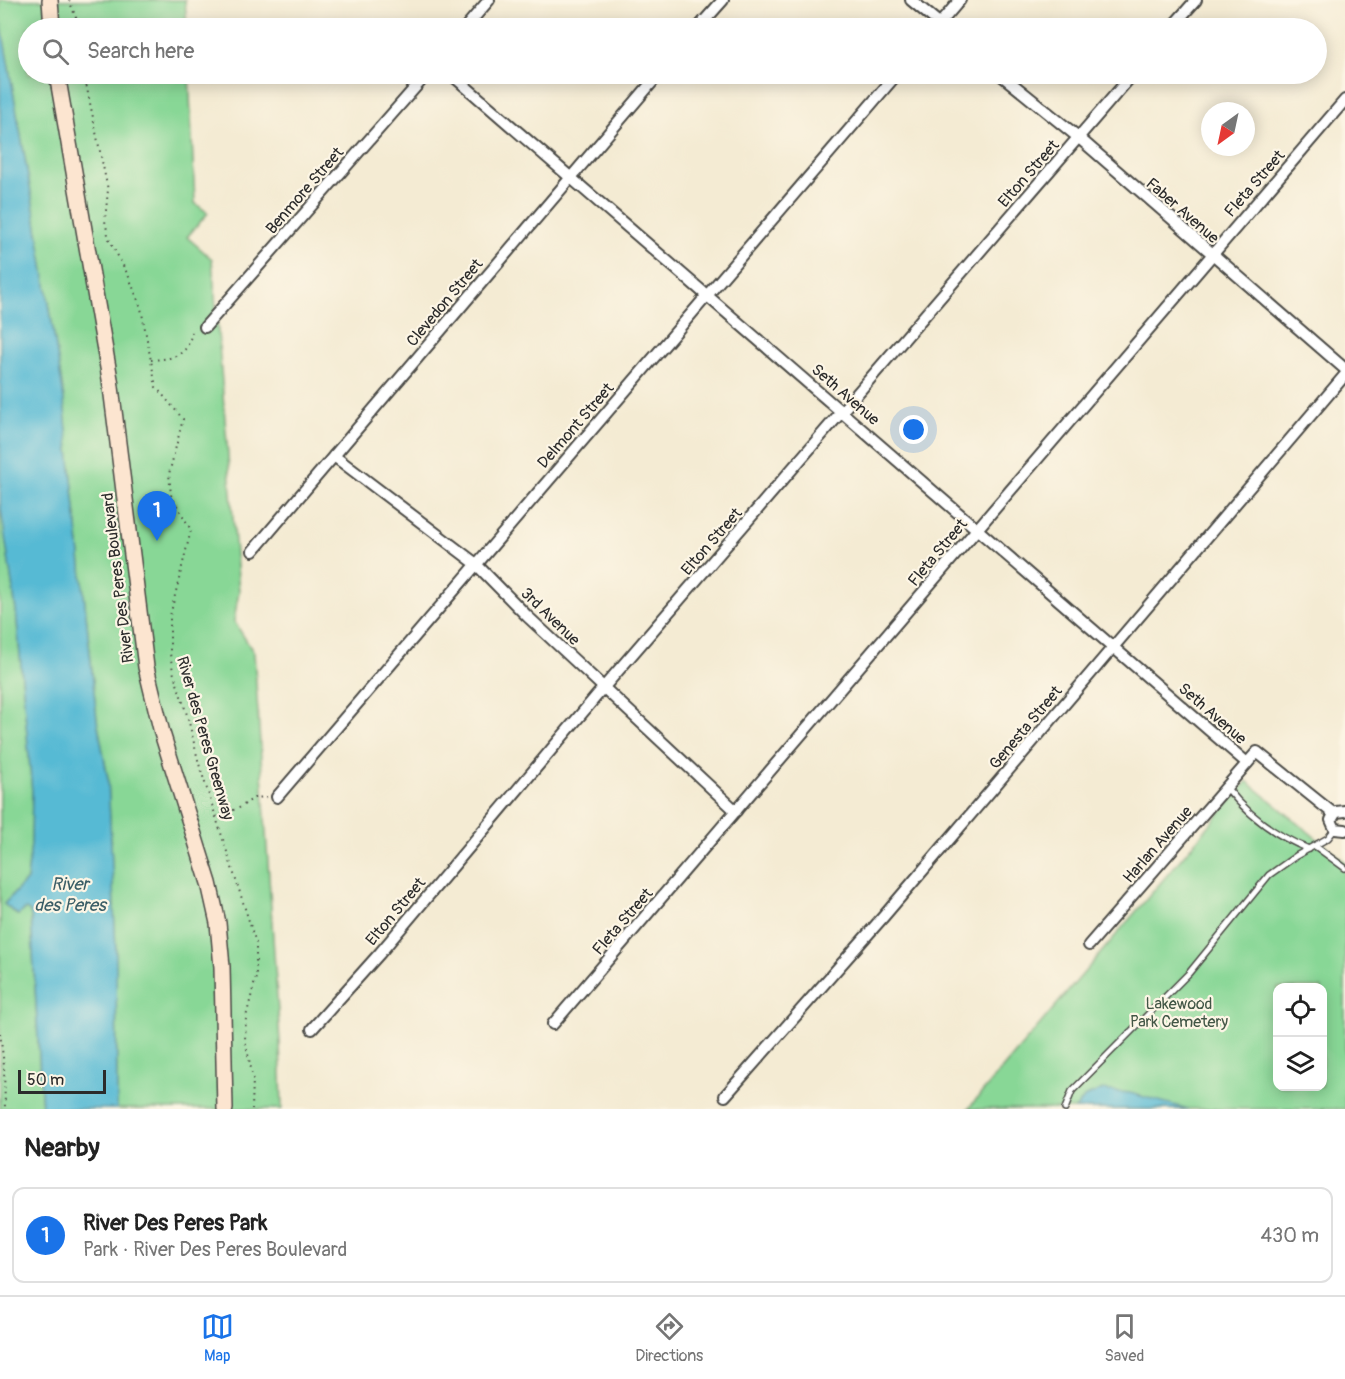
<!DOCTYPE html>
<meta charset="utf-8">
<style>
:root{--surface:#fff;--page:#f2f2f2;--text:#222;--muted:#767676;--line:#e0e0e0;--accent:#1a73e8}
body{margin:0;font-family:Pangolin,sans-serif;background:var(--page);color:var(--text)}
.controls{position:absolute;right:18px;bottom:18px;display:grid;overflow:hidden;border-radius:12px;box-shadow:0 3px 15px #0003}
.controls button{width:54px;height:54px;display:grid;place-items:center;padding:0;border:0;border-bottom:2px solid var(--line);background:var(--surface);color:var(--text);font:30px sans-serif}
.compass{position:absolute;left:1201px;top:102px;width:54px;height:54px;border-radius:50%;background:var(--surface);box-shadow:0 3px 15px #0003;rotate:213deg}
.scale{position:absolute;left:18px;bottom:15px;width:88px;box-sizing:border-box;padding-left:6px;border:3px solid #2b2b2b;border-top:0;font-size:16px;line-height:21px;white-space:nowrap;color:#2b2b2b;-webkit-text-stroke:4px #fcf5e5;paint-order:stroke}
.you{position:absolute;left:914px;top:430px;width:21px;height:21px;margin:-15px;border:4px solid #fff;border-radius:50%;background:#1a73e8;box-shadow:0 0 0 9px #1a73e833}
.badge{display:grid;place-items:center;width:39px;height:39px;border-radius:50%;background:var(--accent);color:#fff;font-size:20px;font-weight:700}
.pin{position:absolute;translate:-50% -50px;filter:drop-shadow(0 2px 3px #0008)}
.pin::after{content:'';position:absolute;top:32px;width:21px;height:18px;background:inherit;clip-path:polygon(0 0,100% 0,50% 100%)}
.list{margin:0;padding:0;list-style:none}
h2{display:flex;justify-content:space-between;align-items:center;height:78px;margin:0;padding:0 24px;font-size:26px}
h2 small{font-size:20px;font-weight:400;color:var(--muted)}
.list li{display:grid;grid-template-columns:39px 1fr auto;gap:18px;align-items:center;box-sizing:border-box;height:96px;margin:0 12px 12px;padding:0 12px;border:2px solid var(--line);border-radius:12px}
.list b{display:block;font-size:22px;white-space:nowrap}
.list p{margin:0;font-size:20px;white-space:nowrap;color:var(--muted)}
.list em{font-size:20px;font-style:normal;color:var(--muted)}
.icon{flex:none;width:33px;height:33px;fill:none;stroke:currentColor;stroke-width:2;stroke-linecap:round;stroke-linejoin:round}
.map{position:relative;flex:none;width:1345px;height:1109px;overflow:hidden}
.search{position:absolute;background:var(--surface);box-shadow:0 3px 15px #0003;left:18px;right:18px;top:18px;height:66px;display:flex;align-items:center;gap:15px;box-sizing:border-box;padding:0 21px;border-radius:33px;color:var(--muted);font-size:22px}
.sheet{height:186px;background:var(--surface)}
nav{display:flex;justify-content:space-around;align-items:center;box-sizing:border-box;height:84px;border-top:2px solid var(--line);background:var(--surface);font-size:16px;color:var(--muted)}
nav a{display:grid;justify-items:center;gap:3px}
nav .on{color:var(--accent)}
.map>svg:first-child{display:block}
.green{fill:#88d796;stroke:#5a8160;stroke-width:1.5;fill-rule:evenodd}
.water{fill:#56bad4;stroke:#407280;stroke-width:1.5}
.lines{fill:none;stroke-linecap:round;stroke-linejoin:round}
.service-casing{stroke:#494844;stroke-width:8}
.minor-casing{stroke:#494844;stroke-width:14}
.secondary-casing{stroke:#494844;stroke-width:18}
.path{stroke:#494844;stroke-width:2;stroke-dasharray:1.5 4.5;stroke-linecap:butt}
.service{stroke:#fff;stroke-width:5}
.minor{stroke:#fff;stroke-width:10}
.secondary{stroke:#fce5d0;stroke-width:15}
.labels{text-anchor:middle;stroke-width:4.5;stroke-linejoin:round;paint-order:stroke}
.street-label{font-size:16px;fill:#2b2b2b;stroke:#fcf5e5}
.park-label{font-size:16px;fill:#425646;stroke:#fcf5e5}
.water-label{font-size:18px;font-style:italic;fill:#3a5d66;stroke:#fcf5e5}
</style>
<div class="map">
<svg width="1345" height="1109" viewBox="0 0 1345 1109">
<rect width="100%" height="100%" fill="#fcf5e5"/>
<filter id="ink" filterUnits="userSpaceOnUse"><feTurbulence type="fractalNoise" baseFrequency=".0167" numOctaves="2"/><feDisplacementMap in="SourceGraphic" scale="12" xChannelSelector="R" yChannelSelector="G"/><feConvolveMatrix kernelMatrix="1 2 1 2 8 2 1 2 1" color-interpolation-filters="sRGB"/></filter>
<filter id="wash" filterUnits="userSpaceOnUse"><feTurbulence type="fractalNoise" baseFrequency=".008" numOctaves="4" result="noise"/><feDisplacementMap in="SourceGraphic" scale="24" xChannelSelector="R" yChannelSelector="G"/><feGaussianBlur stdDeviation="1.35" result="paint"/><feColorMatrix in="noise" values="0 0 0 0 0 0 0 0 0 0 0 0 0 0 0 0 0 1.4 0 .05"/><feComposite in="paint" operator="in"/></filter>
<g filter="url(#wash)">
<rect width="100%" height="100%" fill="#f4ebd3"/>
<g class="green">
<path d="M0,0H185L187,28H28V74H189L195,203L208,213L187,237L212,259L239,591L234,621L254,653L280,1042L282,1109H117L116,951L108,779L97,720L63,392L36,221L0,17Z"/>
<path d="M0,503L16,610L32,791L31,844L27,880L4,904L17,915L26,909L30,912L31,916L42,1109H0Z"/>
<path d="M1247,781L1345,862V1109H968ZM1278,988H1322V1086H1278Z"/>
</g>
<g class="water">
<path d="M0,17L36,221L63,392L97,720L108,779L116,951L117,1109H42L31,916L30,912L26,909L18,915L4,904L27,880L31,844L32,791L16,610L0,503Z"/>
<path d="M1101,1090L1130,1093L1188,1109H1075L1086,1096Z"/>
</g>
</g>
<g filter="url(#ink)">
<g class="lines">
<defs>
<g id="service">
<path d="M1226,787C1249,816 1275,836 1309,849"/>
<path d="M1315,846L1345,868"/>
<path d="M1065,1109L1072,1091L1189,973L1269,875L1296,856L1328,838L1335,829"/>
</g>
<g id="minor">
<path d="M911,0L945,28"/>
<path d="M465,28L489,0"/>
<path d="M698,28L723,0"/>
<path d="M936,28L960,0"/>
<path d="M1171,28L1196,0"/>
<path d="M451,74L1247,763"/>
<path d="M1000,74L1078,137L1345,369"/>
<path d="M205,327L427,74"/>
<path d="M334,456L475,563L527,616L736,811"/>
<path d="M253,551L659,74"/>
<path d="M277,797L897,74"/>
<path d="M1345,811L1336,812L1331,820L1335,829L1345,830"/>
<path d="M1089,945L1257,752L1334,814"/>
<path d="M553,1024L1345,100"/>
<path d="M312,1029L380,953L604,687L1133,74"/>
<path d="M725,1096L884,916L1345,375"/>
</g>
<g id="secondary">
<path d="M50,0L52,28"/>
<path d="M57,74L110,379L146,667L162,733L209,883L218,923L222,967L225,1109"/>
</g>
</defs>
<use href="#service" class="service-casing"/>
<use href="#minor" class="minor-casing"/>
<use href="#secondary" class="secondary-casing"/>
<g class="path">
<path d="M69,0L80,28"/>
<path d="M84,74L108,190L105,221L109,239L129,277L141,308L156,387L183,419L169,474L171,495L191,530L170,616V654L173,671L188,718L199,764L256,943V977L246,1017L245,1040L253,1078L252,1109"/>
<path d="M151,360C164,359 178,359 187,347C190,341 191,334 194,329"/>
<path d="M216,816L239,808L254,798L268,797"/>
<path d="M0,1033L4,1065L5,1109"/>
</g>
<use href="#service" class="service"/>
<use href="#minor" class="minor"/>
<use href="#secondary" class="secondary"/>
</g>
</g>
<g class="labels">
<g class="street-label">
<text transform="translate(1028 173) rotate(-49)" y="6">Elton Street</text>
<text transform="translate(1254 183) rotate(-49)" y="6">Fleta Street</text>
<text transform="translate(304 190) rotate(-49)" y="6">Benmore Street</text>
<text transform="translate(1183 210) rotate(41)" y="6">Faber Avenue</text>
<text transform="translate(444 302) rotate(-50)" y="6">Clevedon Street</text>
<text transform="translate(846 394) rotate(41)" y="6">Seth Avenue</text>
<text transform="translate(575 425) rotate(-49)" y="6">Delmont Street</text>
<text transform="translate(711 541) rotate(-49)" y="6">Elton Street</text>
<text transform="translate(937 552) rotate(-50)" y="6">Fleta Street</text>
<text transform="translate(117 578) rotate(-97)" y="6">River Des Peres Boulevard</text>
<text transform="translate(551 616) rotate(44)" y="6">3rd Avenue</text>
<text transform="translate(1213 713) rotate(41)" y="6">Seth Avenue</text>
<text transform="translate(1025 727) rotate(-50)" y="6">Genesta Street</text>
<text transform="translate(206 738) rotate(74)" y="6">River des Peres Greenway</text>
<text transform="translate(1157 844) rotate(-49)" y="6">Harlan Avenue</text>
<text transform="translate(395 911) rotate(-50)" y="6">Elton Street</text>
<text transform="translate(622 921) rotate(-49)" y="6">Fleta Street</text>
</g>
<g class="park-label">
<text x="1179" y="1009">Lakewood<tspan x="1179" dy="18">Park Cemetery</tspan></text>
</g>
<g class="water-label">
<text x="70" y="890">River<tspan x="70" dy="21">des Peres</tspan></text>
</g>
</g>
</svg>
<div class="controls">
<button><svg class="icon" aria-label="locate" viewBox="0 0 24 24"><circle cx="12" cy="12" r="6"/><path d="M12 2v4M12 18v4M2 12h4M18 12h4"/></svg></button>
<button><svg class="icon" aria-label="layers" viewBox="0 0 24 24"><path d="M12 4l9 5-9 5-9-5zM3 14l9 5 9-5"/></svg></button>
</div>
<svg class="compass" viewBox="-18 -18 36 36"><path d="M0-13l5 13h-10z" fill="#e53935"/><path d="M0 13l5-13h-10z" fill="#767676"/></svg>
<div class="scale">50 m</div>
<div class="you"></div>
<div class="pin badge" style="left:157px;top:541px">1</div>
<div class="search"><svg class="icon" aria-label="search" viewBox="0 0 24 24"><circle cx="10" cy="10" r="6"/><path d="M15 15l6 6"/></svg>Search here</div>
</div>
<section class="sheet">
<h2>Nearby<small></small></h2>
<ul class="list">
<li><span class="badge">1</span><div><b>River Des Peres Park</b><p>Park · River Des Peres Boulevard</p></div><em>430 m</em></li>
</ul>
</section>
<nav>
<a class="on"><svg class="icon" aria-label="map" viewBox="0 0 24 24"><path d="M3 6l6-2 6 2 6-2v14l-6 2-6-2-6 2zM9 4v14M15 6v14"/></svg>Map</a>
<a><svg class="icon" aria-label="directions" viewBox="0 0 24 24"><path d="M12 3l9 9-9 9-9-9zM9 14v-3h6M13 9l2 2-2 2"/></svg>Directions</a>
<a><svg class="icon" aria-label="saved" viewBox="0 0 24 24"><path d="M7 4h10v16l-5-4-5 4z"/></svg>Saved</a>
</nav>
